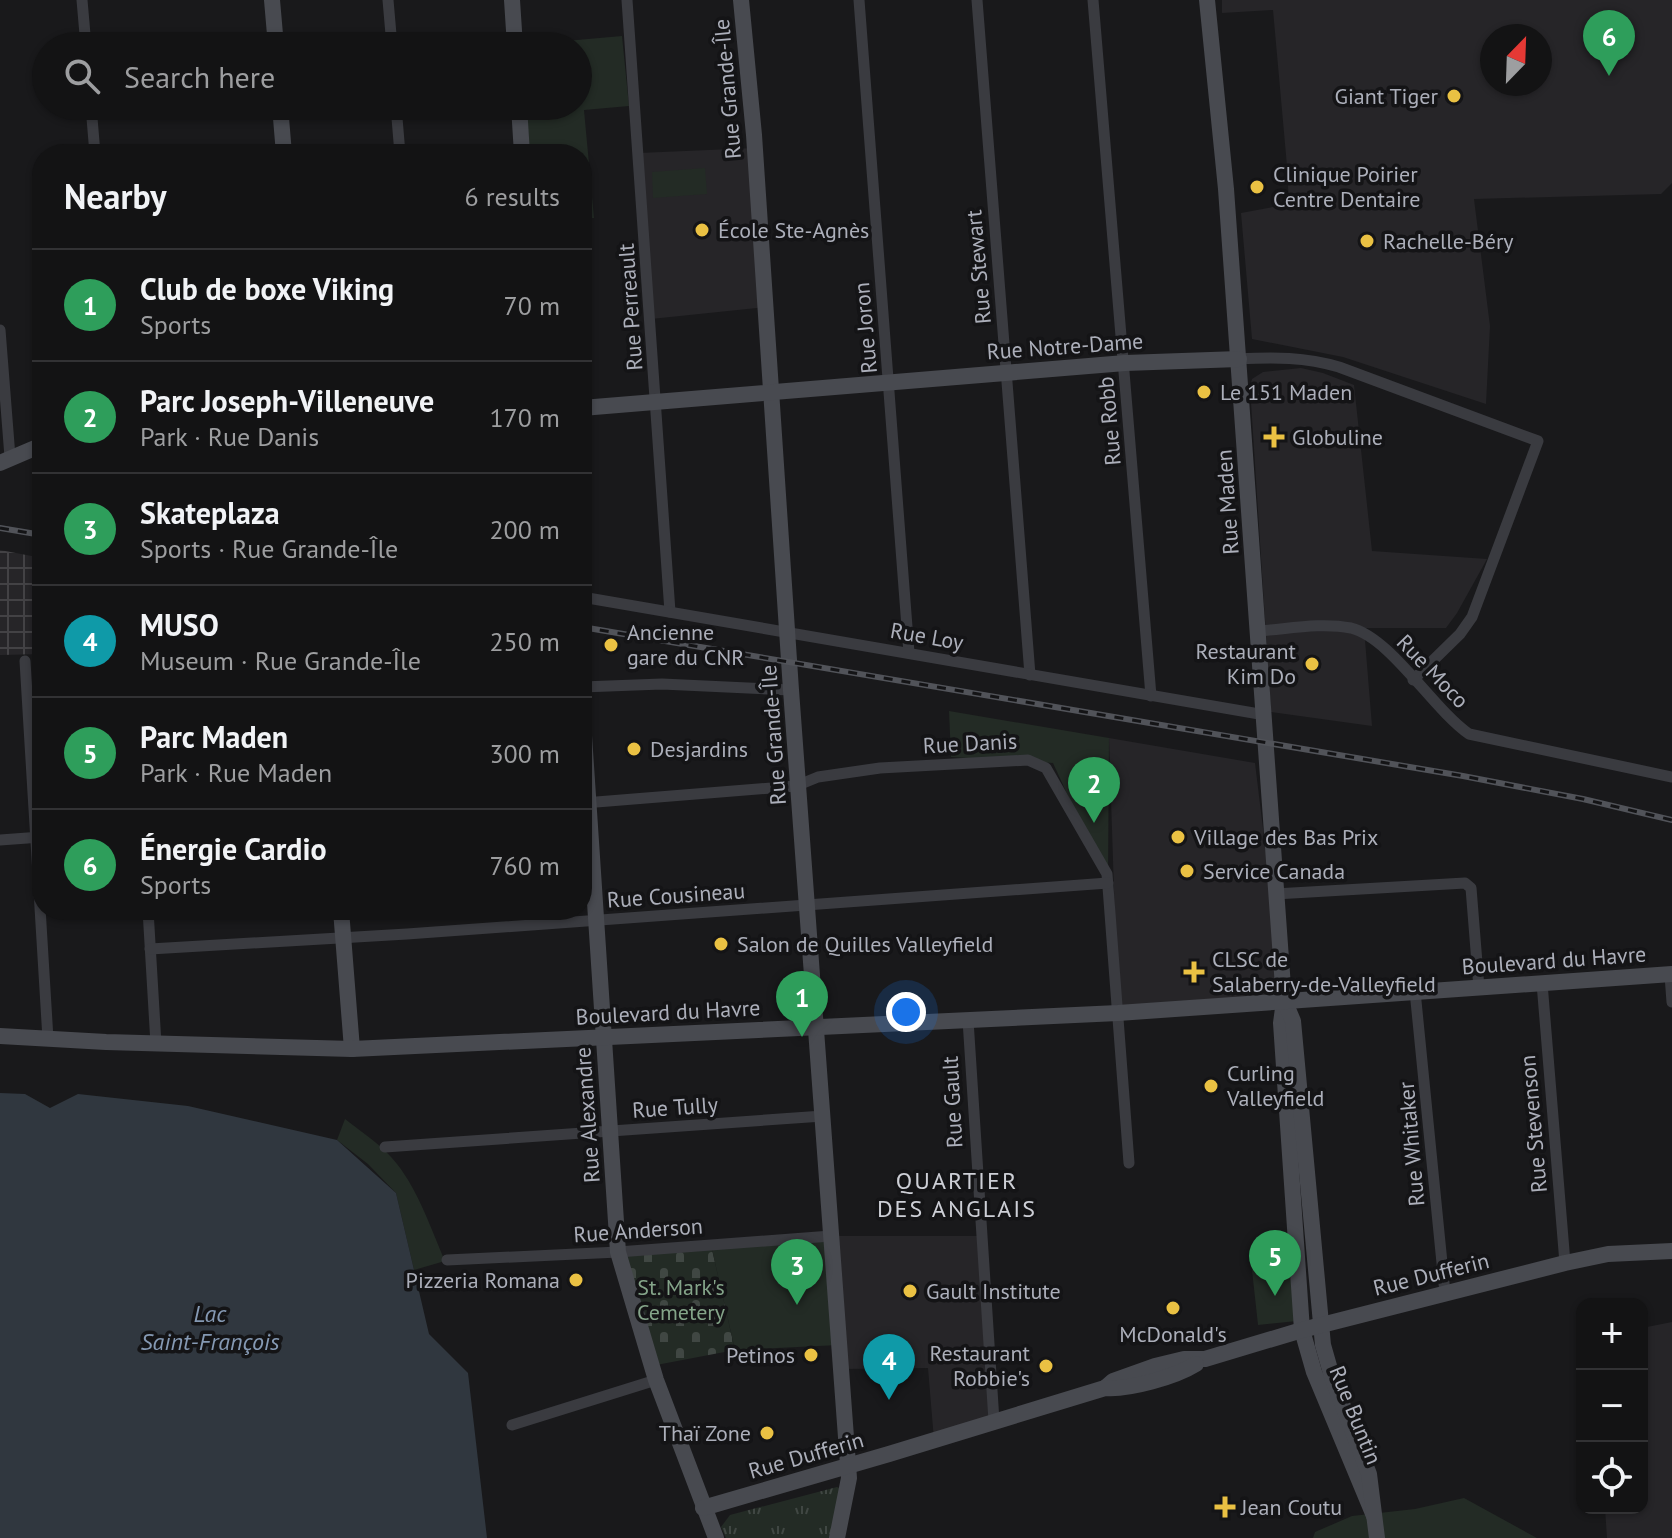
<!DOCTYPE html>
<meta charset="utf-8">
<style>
:root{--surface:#131314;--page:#1c1c1d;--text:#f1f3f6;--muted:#9d9ea0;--line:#323234;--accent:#eac143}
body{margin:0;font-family:"PT Sans",sans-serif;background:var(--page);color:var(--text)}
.controls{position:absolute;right:24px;bottom:24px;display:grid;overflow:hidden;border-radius:16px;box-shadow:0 2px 6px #0004}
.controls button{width:72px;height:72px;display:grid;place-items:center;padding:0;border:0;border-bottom:2px solid var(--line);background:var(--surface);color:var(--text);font:40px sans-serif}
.compass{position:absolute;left:1480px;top:24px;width:72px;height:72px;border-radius:50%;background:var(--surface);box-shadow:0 2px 6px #0004;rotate:23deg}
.you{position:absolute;left:906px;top:1012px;width:28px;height:28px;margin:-20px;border:6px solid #fff;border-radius:50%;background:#1a73e8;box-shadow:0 0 0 12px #1a73e833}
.badge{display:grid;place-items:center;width:52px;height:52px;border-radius:50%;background:var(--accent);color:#fff;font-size:26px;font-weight:700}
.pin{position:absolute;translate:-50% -66px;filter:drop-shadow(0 2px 4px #0008)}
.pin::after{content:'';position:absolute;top:42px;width:28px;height:24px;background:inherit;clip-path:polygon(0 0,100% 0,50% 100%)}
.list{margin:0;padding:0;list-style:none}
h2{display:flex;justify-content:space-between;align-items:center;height:104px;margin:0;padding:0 32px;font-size:34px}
h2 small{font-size:26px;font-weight:400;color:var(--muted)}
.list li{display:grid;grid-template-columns:52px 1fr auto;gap:24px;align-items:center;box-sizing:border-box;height:112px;padding:0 32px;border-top:2px solid var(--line)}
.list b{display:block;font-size:30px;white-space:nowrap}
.list p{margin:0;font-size:26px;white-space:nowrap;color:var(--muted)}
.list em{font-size:26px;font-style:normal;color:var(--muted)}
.icon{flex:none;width:44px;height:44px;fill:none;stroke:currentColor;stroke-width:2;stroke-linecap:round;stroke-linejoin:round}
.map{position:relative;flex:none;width:1672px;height:1538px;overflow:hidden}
.search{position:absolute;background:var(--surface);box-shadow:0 2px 6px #0004;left:32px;top:32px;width:560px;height:88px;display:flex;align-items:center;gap:20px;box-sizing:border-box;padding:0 28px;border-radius:44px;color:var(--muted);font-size:30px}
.panel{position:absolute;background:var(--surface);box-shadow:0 2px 6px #0004;left:32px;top:144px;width:560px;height:776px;border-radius:32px}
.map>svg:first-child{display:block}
.built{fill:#262528;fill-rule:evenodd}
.industrial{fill:url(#industrial-grid)}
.grass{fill:url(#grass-tufts)}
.cemetery{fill:url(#cemetery-stones)}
.park{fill:#232b25}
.water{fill:#30373f}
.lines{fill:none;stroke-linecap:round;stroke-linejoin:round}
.street{stroke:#3a3b40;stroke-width:11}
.secondary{stroke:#484a50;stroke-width:16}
.rail-casing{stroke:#515359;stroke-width:6}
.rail{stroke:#141416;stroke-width:3;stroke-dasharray:9;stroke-linecap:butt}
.poi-dot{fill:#eac143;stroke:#141416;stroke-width:3}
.labels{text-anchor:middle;stroke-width:7;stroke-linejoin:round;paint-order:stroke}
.street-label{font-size:22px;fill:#acafba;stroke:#141416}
.poi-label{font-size:22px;fill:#acafba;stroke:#141416;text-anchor:start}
.park-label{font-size:22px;fill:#84a489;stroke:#141416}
.neighbourhood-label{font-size:24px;letter-spacing:2px;fill:#cdcfd6;stroke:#141416}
.water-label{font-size:24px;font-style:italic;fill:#8599b3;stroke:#141416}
</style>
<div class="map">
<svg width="1672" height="1538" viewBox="0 0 1672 1538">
<defs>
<pattern id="industrial-grid" width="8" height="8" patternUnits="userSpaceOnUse" patternTransform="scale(2)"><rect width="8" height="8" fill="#262528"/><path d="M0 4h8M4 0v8" fill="none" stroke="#434245"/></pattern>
<pattern id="grass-tufts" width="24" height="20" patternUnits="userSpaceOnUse" patternTransform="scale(2)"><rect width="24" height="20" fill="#232b25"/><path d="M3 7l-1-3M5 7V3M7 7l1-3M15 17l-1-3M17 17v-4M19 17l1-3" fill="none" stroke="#404743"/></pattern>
<pattern id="cemetery-stones" width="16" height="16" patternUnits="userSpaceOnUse" patternTransform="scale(2)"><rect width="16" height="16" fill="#232b25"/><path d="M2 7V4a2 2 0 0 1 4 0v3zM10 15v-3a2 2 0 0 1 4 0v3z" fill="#404743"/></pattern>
</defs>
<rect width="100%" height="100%" fill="#19191b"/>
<g class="built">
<path d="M1222,0H1672V183L1661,194L1474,199L1490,326L1486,404L1343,357L1252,339L1241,213L1289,204L1287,166L1273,10L1222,13ZM1540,36V84H1492V36Z"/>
<path d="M755,148L766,307L651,319L639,153Z"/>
<path d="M1301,368L1323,373L1354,385L1372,551L1487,559L1457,613L1446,628H1364L1372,726L1271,712L1250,387L1252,379L1263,372Z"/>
<path d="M1109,738L1255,763L1284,1001L1118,1013Z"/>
<path d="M831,1236H981L994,1421L934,1440L928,1368L841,1369Z"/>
<path d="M1672,1322V1538H1607L1605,1508H1642V1328Z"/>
</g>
<path class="industrial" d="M0,550L42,558V654L0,655Z"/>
<path class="grass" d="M837,1487L842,1489L832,1538H726L721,1527L730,1515Z"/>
<path class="cemetery" d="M711,1245L735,1350L656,1365L623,1252Z"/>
<g class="park">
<path d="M622,36L629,106L584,110L594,218L582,219V154H530L526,106H578V46L520,45Z"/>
<path d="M705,168L707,194L653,198L652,172Z"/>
<path d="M949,711L1109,738L1108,883L1053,763L951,757Z"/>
<path d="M345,1119C363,1133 383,1146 397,1164C419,1192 431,1229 445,1261L414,1270L396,1193L368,1164L337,1140Z"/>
<path d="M831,1236L839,1345L735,1350L711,1245Z"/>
<path d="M1294,1267L1297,1321L1258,1325L1252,1270Z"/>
<path d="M1464,1498L1537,1538H1313L1315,1532L1352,1516L1415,1509Z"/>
</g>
<path class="water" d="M0,1093L25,1094L50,1108L78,1094L188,1106L337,1140L396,1193L429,1334L468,1373L487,1538H0Z"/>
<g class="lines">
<g class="street">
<path d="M82,0L86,46"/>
<path d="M388,0L392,46"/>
<path d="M627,0L670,612"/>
<path d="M859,0L909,653"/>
<path d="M977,0L1030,675"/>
<path d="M1093,0L1151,696"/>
<path d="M91,106L95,154"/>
<path d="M396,106L400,154"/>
<path d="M0,330L10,457"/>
<path d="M1239,359C1274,357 1305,357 1339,367L1538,441L1472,617L1460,634L1413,680"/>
<path d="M582,597L1265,715"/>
<path d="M1259,631C1288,629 1321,622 1351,628C1391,638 1432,708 1469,734L1672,777"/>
<path d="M25,661L48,1039"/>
<path d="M582,687L662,684L791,690"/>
<path d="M584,803L796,786L818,777L880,768L1028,760L1046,768L1107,874L1129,1163"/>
<path d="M0,840L41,837"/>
<path d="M1275,894L1465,883L1471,888L1479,988"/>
<path d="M148,910L156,1044"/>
<path d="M150,949L407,934L1108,883"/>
<path d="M1670,975L1672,1002"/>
<path d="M1542,983L1565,1263"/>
<path d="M1415,991L1445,1293"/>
<path d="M968,1020L994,1421"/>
<path d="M385,1147L823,1116"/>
<path d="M447,1260L618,1252L831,1236"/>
<path d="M512,1425L656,1380"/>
</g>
<g class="secondary">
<path d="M272,0L276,46"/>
<path d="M512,0L515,46"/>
<path d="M741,0L754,135L791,690L849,1478L837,1538"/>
<path d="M1207,0L1226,189L1284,1001L1281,1023L1302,1330L1314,1372L1374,1516"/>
<path d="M280,106L284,154"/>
<path d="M519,106L522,154"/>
<path d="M582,408L1125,363L1239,359"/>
<path d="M0,463L42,445"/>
<path d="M582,705L618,1252L656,1380L716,1538"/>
<path d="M341,910L352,1049"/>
<path d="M1285,1002L1293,1021L1323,1345L1333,1380L1369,1474L1377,1538"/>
<path d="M0,1036L106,1042L352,1049L1118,1013L1672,974"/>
<path d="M1105,1388L1113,1381L1155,1366L1184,1359H1205L1302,1330L1565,1263L1608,1254L1672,1251"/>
<path d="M703,1508L889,1454L1105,1388C1129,1390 1175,1377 1196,1364"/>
</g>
<defs>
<g id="rail">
<path d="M0,528L42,535"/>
<path d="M582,627L1463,776L1583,799L1672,820"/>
</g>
</defs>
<use href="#rail" class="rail-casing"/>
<use href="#rail" class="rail"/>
</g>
<g class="poi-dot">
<circle cx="1454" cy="96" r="8"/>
<circle cx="1257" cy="187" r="8"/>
<circle cx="702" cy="230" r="8"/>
<circle cx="1367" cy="241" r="8"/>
<circle cx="1204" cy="392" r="8"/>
<path d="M1270 425h8v8h8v8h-8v8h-8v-8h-8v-8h8z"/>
<circle cx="611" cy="645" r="8"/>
<circle cx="1312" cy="664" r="8"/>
<circle cx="634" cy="749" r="8"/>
<circle cx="1178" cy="837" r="8"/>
<circle cx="1187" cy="871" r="8"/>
<circle cx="721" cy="944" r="8"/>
<path d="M1190 960h8v8h8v8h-8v8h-8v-8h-8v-8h8z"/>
<circle cx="1211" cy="1086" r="8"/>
<circle cx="576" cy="1280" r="8"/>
<circle cx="910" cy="1291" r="8"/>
<circle cx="1173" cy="1308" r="8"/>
<circle cx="811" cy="1355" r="8"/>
<circle cx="1046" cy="1366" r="8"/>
<circle cx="767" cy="1433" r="8"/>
<path d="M1221 1495h8v8h8v8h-8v8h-8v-8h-8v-8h8z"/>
</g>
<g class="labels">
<g class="street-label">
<text transform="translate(727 89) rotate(-95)" y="8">Rue Grande-Île</text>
<text transform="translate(978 267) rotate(-95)" y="8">Rue Stewart</text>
<text transform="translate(630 307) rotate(-94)" y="8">Rue Perreault</text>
<text transform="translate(865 328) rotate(-95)" y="8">Rue Joron</text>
<text transform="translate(1065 346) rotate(-4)" y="8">Rue Notre-Dame</text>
<text transform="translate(1109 421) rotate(-95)" y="8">Rue Robb</text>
<text transform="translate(1227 502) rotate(-94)" y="8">Rue Maden</text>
<text transform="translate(927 636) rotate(10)" y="8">Rue Loy</text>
<text transform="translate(1433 671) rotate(46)" y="8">Rue Moco</text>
<text transform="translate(773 735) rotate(-94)" y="8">Rue Grande-Île</text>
<text transform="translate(970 743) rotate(-3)" y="8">Rue Danis</text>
<text transform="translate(676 895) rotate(-4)" y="8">Rue Cousineau</text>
<text transform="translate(1554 960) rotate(-4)" y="8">Boulevard du Havre</text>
<text transform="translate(668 1012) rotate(-3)" y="8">Boulevard du Havre</text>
<text transform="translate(952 1102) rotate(-93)" y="8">Rue Gault</text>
<text transform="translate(675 1107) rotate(-4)" y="8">Rue Tully</text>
<text transform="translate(587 1115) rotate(-94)" y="8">Rue Alexandre</text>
<text transform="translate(1533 1124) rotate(-95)" y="8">Rue Stevenson</text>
<text transform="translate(1411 1144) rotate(-95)" y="8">Rue Whitaker</text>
<text transform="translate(638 1230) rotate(-4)" y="8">Rue Anderson</text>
<text transform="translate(1431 1274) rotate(-14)" y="8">Rue Dufferin</text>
<text transform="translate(1356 1415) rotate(68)" y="8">Rue Buntin</text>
<text transform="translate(806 1455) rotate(-16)" y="8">Rue Dufferin</text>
</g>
<g class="poi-label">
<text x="1438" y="104" text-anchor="end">Giant Tiger</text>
<text x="1273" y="182">Clinique Poirier<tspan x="1273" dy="25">Centre Dentaire</tspan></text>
<text x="718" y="238">École Ste-Agnès</text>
<text x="1383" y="249">Rachelle-Béry</text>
<text x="1220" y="400">Le 151 Maden</text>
<text x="1292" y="445">Globuline</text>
<text x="627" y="640">Ancienne<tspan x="627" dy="25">gare du CNR</tspan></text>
<text x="1296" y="659" text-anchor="end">Restaurant<tspan x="1296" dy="25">Kim Do</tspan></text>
<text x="650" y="757">Desjardins</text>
<text x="1194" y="845">Village des Bas Prix</text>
<text x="1203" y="879">Service Canada</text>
<text x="737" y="952">Salon de Quilles Valleyfield</text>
<text x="1212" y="967">CLSC de<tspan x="1212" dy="25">Salaberry-de-Valleyfield</tspan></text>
<text x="1227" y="1081">Curling<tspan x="1227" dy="25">Valleyfield</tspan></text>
<text x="560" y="1288" text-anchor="end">Pizzeria Romana</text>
<text x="926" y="1299">Gault Institute</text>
<text x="1173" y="1342" text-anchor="middle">McDonald's</text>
<text x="1030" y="1361" text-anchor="end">Restaurant<tspan x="1030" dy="25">Robbie's</tspan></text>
<text x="795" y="1363" text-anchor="end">Petinos</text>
<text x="751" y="1441" text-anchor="end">Thaï Zone</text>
<text x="1241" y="1515">Jean Coutu</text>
</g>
<g class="park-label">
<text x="681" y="1295">St. Mark's<tspan x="681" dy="25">Cemetery</tspan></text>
</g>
<g class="neighbourhood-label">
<text x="957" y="1189">QUARTIER<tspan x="957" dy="28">DES ANGLAIS</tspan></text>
</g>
<g class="water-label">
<text x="210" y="1322">Lac<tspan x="210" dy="28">Saint-François</tspan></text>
</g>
</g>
</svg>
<div class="controls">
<button>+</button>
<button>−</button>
<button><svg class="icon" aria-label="locate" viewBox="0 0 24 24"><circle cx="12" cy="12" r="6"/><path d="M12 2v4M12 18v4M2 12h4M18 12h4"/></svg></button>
</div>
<svg class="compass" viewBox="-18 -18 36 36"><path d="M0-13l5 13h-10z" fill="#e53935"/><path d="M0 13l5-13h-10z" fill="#9d9ea0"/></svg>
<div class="you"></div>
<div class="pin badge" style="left:802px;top:1037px;background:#2e9e5b">1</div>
<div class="pin badge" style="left:1094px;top:823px;background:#2e9e5b">2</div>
<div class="pin badge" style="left:797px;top:1305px;background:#2e9e5b">3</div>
<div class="pin badge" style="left:889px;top:1400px;background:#0f9aa8">4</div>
<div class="pin badge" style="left:1275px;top:1296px;background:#2e9e5b">5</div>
<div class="pin badge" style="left:1609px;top:76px;background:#2e9e5b">6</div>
<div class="search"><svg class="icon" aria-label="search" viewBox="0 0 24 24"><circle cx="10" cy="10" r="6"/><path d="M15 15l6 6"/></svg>Search here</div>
<section class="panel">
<h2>Nearby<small>6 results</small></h2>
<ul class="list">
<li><span class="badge" style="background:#2e9e5b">1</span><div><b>Club de boxe Viking</b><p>Sports</p></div><em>70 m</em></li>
<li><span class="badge" style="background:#2e9e5b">2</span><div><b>Parc Joseph-Villeneuve</b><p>Park · Rue Danis</p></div><em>170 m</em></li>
<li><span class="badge" style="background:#2e9e5b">3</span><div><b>Skateplaza</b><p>Sports · Rue Grande-Île</p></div><em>200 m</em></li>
<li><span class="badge" style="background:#0f9aa8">4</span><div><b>MUSO</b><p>Museum · Rue Grande-Île</p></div><em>250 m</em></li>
<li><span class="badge" style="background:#2e9e5b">5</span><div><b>Parc Maden</b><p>Park · Rue Maden</p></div><em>300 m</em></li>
<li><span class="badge" style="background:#2e9e5b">6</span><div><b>Énergie Cardio</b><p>Sports</p></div><em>760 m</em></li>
</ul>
</section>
</div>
